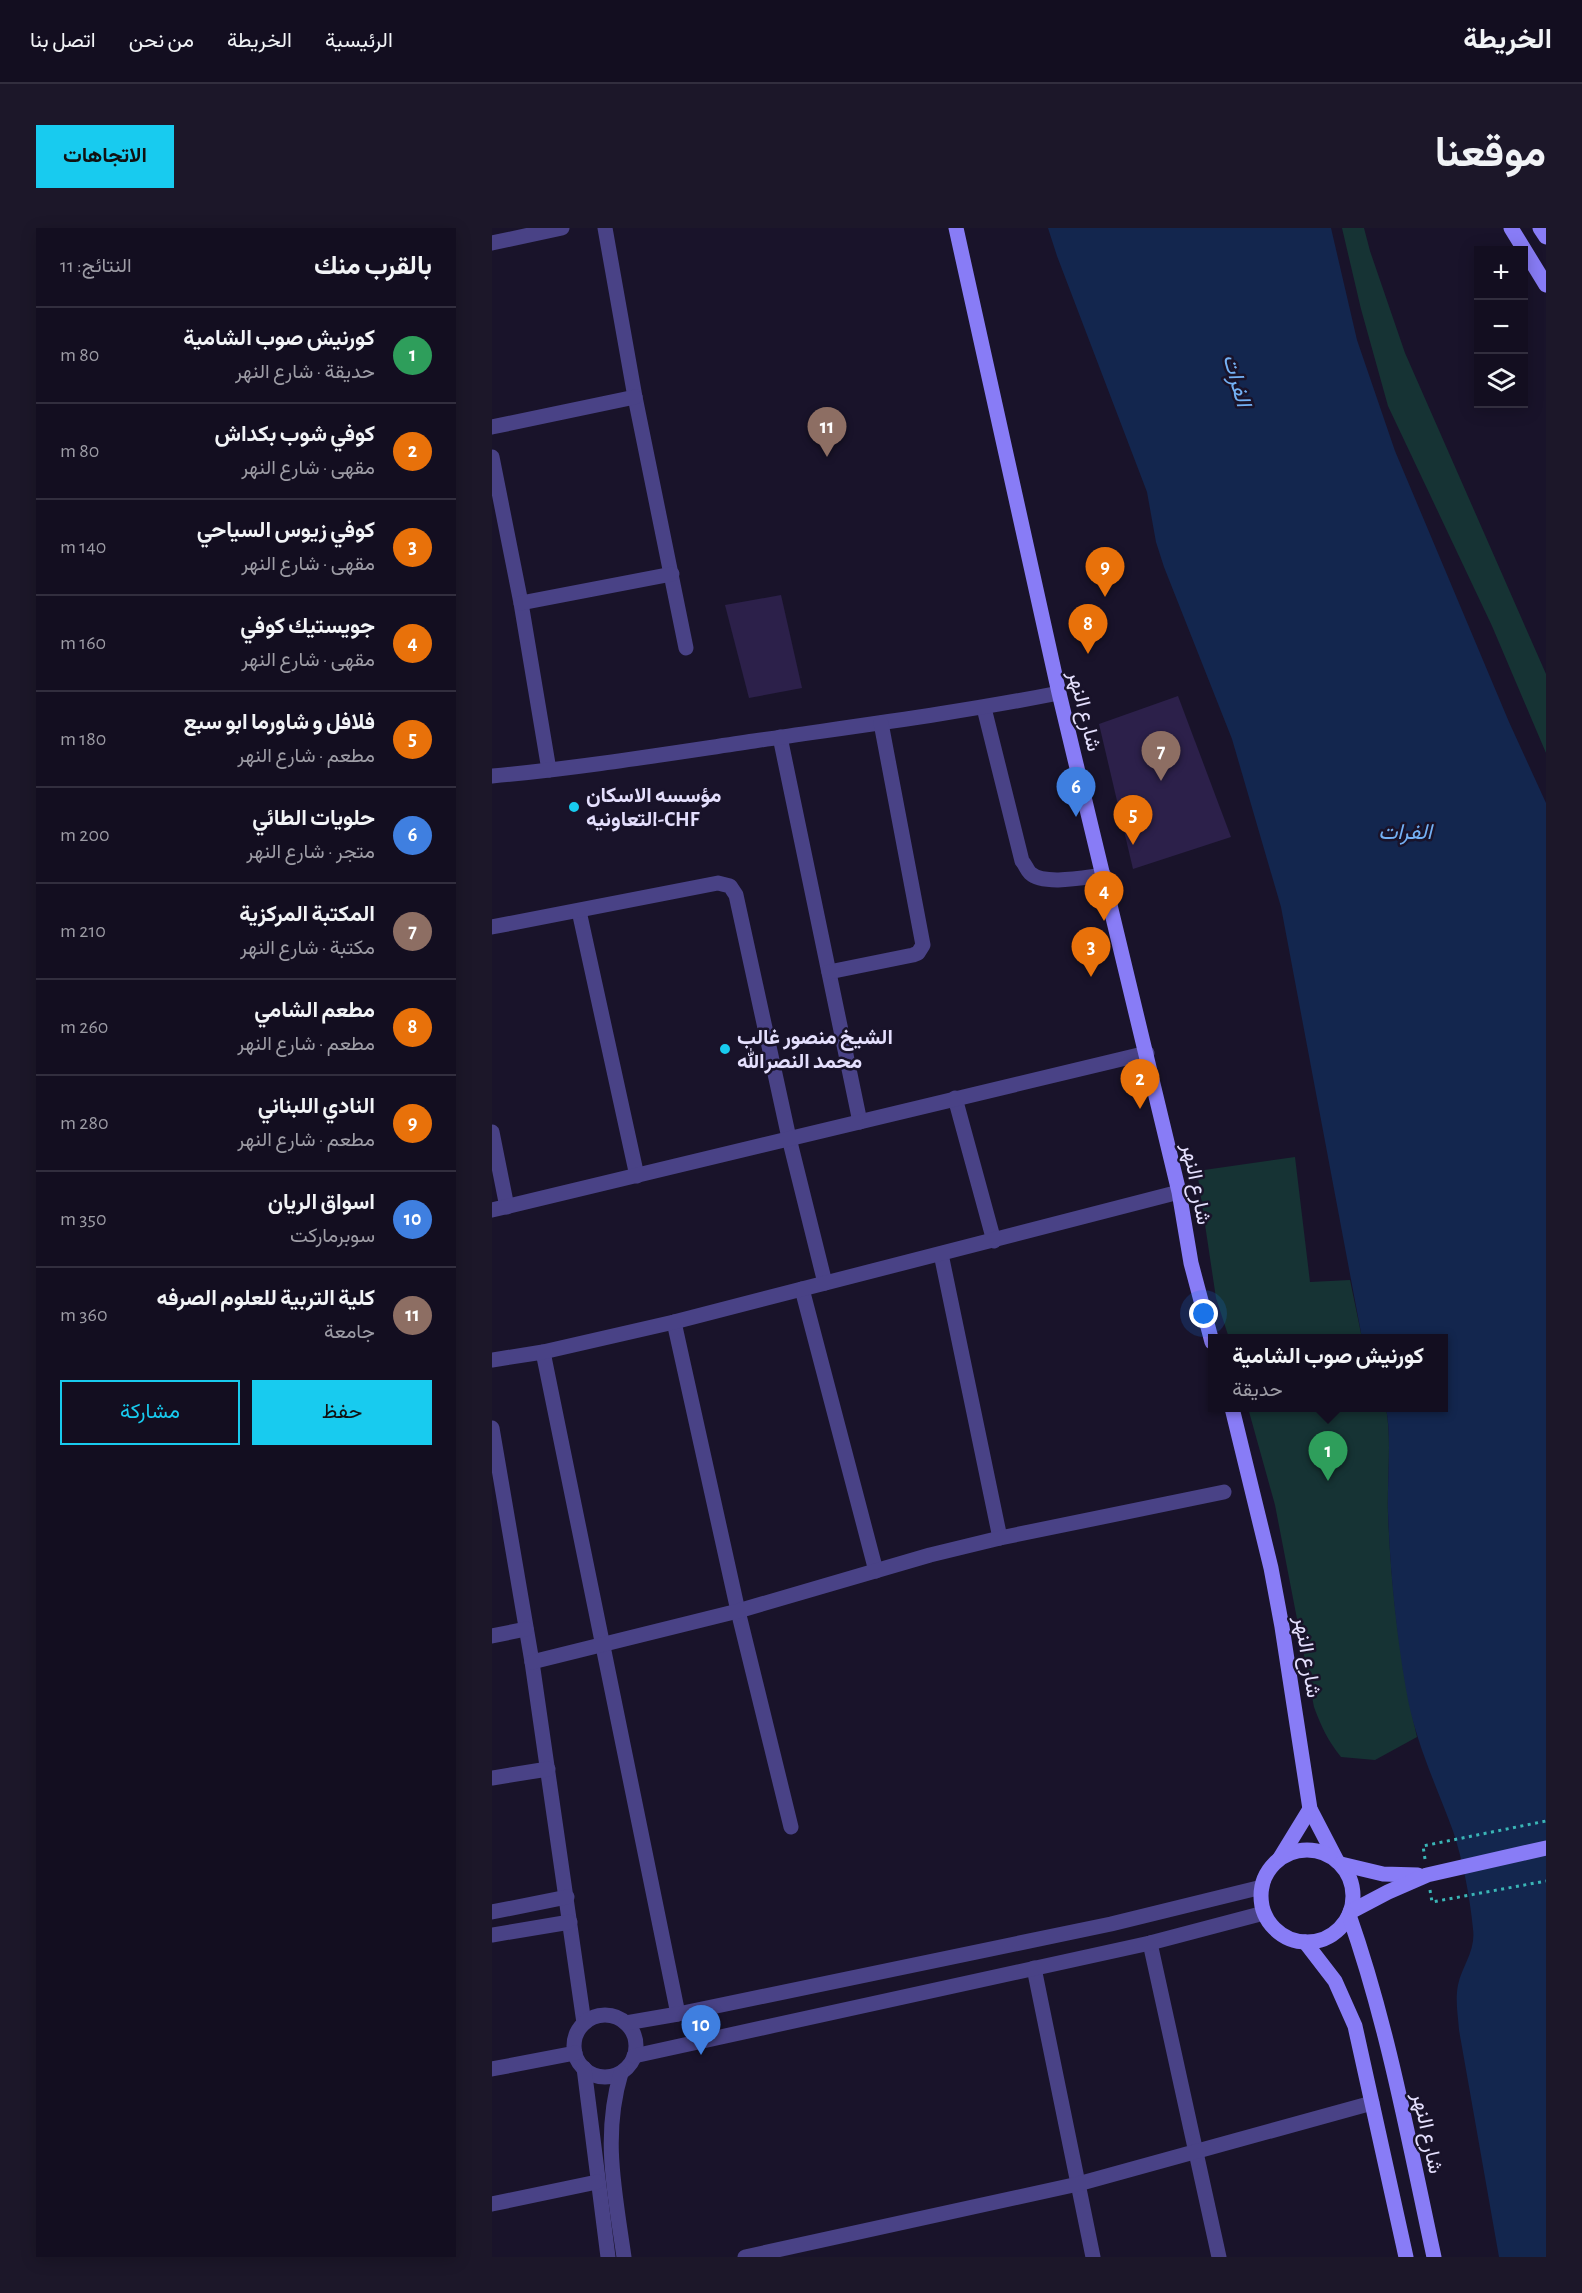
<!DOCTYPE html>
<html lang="ar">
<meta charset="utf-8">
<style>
:root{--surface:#130e20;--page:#1c1729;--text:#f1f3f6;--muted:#9d9ca5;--line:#322e3e;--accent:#18cbef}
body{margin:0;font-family:"Alegreya Sans",Vazirmatn,sans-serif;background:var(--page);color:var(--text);direction:rtl}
.controls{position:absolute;right:18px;top:18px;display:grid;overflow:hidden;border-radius:0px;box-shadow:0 3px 15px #0003}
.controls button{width:54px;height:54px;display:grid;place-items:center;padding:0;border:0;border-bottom:2px solid var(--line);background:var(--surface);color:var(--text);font:30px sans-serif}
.you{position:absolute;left:712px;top:1086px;width:21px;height:21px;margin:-15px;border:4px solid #fff;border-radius:50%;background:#1a73e8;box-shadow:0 0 0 9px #1a73e833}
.badge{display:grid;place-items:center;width:39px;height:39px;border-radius:50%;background:var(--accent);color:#fff;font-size:20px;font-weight:700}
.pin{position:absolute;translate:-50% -50px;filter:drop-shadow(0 2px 3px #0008)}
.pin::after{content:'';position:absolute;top:32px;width:21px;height:18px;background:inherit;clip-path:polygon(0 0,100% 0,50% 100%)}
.popup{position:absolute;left:716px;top:1106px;width:240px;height:78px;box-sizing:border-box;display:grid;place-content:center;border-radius:0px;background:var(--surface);filter:drop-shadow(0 2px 4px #0005);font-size:20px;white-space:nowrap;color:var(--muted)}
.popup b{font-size:22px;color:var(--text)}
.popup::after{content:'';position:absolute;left:50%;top:100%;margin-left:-12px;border:12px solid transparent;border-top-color:var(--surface)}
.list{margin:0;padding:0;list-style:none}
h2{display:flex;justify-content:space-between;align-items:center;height:78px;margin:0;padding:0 24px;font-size:26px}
h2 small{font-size:20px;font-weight:400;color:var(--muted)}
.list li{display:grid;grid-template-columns:39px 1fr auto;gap:18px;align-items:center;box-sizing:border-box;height:96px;padding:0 24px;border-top:2px solid var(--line)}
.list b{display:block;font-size:22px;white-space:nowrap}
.list p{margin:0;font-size:20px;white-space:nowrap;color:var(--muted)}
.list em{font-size:20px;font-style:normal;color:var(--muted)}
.actions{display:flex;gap:12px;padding:18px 24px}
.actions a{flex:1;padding:14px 0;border:2px solid var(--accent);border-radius:0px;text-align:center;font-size:21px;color:var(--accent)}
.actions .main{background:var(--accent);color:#111}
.icon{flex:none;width:33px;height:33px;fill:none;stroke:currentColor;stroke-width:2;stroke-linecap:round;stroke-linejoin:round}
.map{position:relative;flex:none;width:1054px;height:2029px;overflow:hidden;direction:ltr;border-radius:0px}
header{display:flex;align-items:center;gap:36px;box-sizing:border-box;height:84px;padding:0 30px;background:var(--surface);border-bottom:2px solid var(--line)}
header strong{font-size:28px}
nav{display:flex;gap:33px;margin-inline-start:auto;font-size:21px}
.intro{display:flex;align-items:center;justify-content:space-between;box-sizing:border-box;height:144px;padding:0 36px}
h1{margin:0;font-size:42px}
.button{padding:15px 27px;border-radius:0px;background:var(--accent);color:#111;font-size:21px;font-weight:700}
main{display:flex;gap:36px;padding:0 36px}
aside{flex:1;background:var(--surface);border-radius:0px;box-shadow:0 3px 15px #0003}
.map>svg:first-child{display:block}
.green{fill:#163334}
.water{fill:#13264e}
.building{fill:#2c204a}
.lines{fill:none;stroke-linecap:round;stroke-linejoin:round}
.path{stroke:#3ab5b6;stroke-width:3;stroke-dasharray:3 4.5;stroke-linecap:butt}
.street{stroke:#494286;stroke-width:15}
.secondary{stroke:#887cf6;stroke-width:15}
.poi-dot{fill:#18cbef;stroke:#19132a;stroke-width:2}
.labels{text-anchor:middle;stroke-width:5;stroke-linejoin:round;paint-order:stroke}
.street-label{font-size:21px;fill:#e4dffd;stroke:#19132a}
.poi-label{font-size:21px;font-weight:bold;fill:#e4dffd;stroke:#19132a;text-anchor:start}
.water-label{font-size:22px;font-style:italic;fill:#74b1f5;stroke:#19132a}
</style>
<header>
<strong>الخريطة</strong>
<nav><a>الرئيسية</a><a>الخريطة</a><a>من نحن</a><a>اتصل بنا</a></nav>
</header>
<div class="intro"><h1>موقعنا</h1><a class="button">الاتجاهات</a></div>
<main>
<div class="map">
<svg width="1054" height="2029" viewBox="0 0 1054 2029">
<rect width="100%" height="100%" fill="#19132a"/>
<g class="green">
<path d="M850,0H872L878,23L913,125L1054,446V525L1000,398L896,178L869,81Z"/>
<path d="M803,929L818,1054L858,1052L870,1110H737L724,1070L705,943Z"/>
<path d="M756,1180H894C900,1211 895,1252 896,1285C899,1361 908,1436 925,1509L883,1532L849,1529C836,1513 829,1498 822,1479L783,1277Z"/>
</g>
<path class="water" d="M556,0H839L865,112L903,223L1017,494L1054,575V2029H1007L967,1802C966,1787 963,1772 966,1757C970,1738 984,1723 981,1701C978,1669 971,1633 961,1603C943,1554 923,1514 914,1461C904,1403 898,1343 896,1284C895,1252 900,1210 894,1180H952V1110H870L789,679L740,511L672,339L664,314L655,264L565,28Z"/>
<g class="building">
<path d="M289,367L310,460L257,470L233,377Z"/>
<path d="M686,468L739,609L641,641L607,496Z"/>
</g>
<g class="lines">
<g class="path">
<path d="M933,1631L931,1618L1054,1593"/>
<path d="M938,1662L940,1674L1054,1653"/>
</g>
<g class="street">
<path d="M113,0L143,169L194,420"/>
<path d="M0,15L70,0"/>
<path d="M0,199L143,169"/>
<path d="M0,229L29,375L57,542"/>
<path d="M29,375L180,346"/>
<path d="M492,480L530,633C533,636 535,642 538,645C552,658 594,649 612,647"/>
<path d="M288,509L368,894"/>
<path d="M0,548C88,540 174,526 262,513C364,498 466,485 567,465"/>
<path d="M87,683L145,948"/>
<path d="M0,699L226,655L238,658L244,667L297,910L333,1055"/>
<path d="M337,744L421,727L426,725L431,717L389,495"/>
<path d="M463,870L502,1013"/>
<path d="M0,904L15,979"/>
<path d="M0,982L655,825"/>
<path d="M449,1026L508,1310"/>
<path d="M310,1061L384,1343"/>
<path d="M182,1094L246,1383L299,1599"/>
<path d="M51,1124L186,1786"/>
<path d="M0,1132L51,1124L182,1094L687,964"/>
<path d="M0,1200L40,1434L92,1795"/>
<path d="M0,1408L34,1401"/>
<path d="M40,1434L246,1383L438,1327L508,1310L732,1264"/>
<path d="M0,1550L56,1541"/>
<path d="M0,1684L75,1669"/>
<path d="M0,1707L78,1694"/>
<path d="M658,1715L727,2029"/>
<path d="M542,1740L601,2029"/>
<circle cx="113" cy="1818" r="31"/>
<path d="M134,1795L186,1786L619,1696L770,1659"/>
<path d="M142,1828L658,1715L772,1685"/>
<path d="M92,1840L116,2029"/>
<path d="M0,1841L83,1825"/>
<path d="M129,1845C110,1908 123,1965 132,2029"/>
<path d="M0,1976L105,1954"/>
<path d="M253,2029L586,1956L880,1875"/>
</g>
<g class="secondary">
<path d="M464,0L567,465L687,964L699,1035L720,1114"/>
<path d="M1019,0L1054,57"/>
<path d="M1048,0L1054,9"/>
<path d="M740,1180L779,1340L790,1399L818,1581L845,1633"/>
<circle cx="815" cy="1668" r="46"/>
<path d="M788,1630L818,1581"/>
<path d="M849,1636L891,1646L926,1647"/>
<path d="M858,1684L896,1664L935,1647L1054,1620"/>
<path d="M857,1687C896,1798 917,1914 942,2029"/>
<path d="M813,1714L843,1753L863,1798L914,2029"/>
</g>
</g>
<g class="poi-dot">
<circle cx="82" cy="579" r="6"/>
<circle cx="233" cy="821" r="6"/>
</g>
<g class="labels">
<g class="street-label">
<text transform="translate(593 483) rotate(76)" y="7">شارع النهر</text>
<text transform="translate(705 956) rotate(79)" y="7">شارع النهر</text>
<text transform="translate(816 1429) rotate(81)" y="7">شارع النهر</text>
<text transform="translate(936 1905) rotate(78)" y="7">شارع النهر</text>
</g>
<g class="poi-label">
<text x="94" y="574">مؤسسه الاسكان<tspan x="94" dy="24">التعاونيه-CHF</tspan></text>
<text x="245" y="816">الشيخ منصور غالب<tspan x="245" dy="24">محمد النصرالله</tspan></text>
</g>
<g class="water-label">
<text transform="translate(746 152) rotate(74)" y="8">الفرات</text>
<text x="913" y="611">الفرات</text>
</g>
</g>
</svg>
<div class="controls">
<button>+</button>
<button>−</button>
<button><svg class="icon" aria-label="layers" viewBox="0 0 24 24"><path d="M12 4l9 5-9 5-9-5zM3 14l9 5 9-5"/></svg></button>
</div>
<div class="you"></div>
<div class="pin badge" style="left:836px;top:1253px;background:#2e9e5b">1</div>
<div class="popup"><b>كورنيش صوب الشامية</b>حديقة</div>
<div class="pin badge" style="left:648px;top:881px;background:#e8710a">2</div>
<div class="pin badge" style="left:599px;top:749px;background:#e8710a">3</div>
<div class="pin badge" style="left:612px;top:693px;background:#e8710a">4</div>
<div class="pin badge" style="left:641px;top:617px;background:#e8710a">5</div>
<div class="pin badge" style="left:584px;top:589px;background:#3f7fe0">6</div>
<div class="pin badge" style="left:669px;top:553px;background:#8d6e63">7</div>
<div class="pin badge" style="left:596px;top:426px;background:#e8710a">8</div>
<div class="pin badge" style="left:613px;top:369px;background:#e8710a">9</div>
<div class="pin badge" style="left:209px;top:1827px;background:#3f7fe0">10</div>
<div class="pin badge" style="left:335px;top:229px;background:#8d6e63">11</div>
</div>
<aside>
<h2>بالقرب منك<small>النتائج: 11</small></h2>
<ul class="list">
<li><span class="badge" style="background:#2e9e5b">1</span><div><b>كورنيش صوب الشامية</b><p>حديقة · شارع النهر</p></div><em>80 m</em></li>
<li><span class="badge" style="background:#e8710a">2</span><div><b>كوفي شوب بكداش</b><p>مقهى · شارع النهر</p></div><em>80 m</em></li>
<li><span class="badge" style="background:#e8710a">3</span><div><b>كوفي زيوس السياحي</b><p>مقهى · شارع النهر</p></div><em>140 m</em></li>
<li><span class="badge" style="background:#e8710a">4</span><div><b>جويستيك كوفي</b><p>مقهى · شارع النهر</p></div><em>160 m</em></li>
<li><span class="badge" style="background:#e8710a">5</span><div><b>فلافل و شاورما ابو سبع</b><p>مطعم · شارع النهر</p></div><em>180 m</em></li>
<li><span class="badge" style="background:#3f7fe0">6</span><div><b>حلويات الطائي</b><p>متجر · شارع النهر</p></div><em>200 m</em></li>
<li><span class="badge" style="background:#8d6e63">7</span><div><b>المكتبة المركزية</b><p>مكتبة · شارع النهر</p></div><em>210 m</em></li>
<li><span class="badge" style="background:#e8710a">8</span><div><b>مطعم الشامي</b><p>مطعم · شارع النهر</p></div><em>260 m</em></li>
<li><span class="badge" style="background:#e8710a">9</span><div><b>النادي اللبناني</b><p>مطعم · شارع النهر</p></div><em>280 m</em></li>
<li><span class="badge" style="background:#3f7fe0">10</span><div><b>اسواق الريان</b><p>سوبرماركت</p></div><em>350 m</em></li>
<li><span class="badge" style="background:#8d6e63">11</span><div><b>كلية التربية للعلوم الصرفه</b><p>جامعة</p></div><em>360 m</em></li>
</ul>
<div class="actions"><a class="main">حفظ</a><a>مشاركة</a></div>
</aside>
</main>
